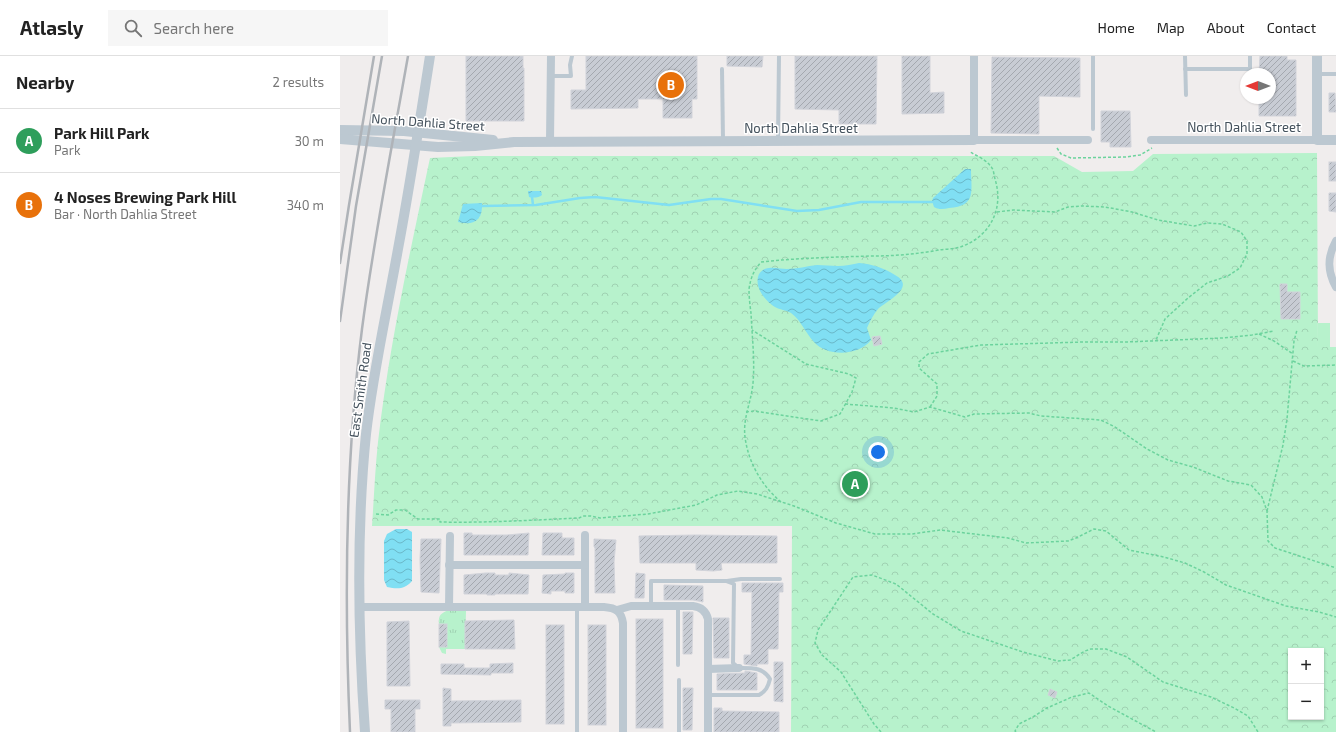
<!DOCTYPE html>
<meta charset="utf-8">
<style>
:root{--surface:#fff;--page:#f6f6f6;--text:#222;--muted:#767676;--line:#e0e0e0;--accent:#7c3aed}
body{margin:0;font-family:"Exo 2",sans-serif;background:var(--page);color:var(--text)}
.controls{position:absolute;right:12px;bottom:12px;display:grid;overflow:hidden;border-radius:0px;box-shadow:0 1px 3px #0004}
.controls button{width:36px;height:36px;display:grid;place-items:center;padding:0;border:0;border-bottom:1px solid var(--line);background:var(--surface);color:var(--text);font:20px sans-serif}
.compass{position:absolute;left:900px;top:12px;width:36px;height:36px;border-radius:50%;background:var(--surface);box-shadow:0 1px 3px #0004;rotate:270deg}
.you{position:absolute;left:538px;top:396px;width:14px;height:14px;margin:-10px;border:3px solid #fff;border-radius:50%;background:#1a73e8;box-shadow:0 0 0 6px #1a73e833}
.badge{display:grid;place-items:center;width:26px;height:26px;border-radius:50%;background:var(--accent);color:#fff;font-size:13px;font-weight:700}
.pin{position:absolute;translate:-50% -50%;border:2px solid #fff;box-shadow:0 1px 4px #0006}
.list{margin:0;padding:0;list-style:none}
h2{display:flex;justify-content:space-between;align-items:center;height:52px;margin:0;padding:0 16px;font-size:17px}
h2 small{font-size:13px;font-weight:400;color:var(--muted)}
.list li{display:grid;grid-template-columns:26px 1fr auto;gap:12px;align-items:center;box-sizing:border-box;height:64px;padding:0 16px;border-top:1px solid var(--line)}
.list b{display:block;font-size:15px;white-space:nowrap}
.list p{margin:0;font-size:13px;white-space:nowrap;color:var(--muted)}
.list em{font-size:13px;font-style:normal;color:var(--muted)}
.icon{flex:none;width:22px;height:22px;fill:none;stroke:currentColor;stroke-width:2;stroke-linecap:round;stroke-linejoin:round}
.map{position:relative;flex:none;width:996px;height:676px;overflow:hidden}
header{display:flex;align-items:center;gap:24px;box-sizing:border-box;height:56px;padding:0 20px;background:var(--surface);border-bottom:1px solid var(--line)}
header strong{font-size:19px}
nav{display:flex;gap:22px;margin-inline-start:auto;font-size:14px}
.search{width:280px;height:36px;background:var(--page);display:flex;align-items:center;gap:10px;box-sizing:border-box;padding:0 14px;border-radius:0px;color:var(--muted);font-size:15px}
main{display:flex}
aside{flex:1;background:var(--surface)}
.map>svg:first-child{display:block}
.grass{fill:url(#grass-tufts)}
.park{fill:url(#park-crowns);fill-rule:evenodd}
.garden{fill:#b7f2cc}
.water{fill:url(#water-waves)}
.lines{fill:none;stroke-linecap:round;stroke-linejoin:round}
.stream{stroke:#80dff3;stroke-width:2.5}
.building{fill:url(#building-hatch);stroke:#d1d3da}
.path{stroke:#6cd39d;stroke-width:1.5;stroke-dasharray:3 2;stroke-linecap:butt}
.service{stroke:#bcc8d1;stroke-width:4}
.minor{stroke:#bcc8d1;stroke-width:8}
.tertiary{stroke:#bcc8d1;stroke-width:10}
.rail{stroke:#afb3b8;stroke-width:2.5}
.labels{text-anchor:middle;stroke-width:3;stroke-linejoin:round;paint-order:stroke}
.street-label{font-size:13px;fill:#44515c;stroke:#fff}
</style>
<header>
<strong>Atlasly</strong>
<div class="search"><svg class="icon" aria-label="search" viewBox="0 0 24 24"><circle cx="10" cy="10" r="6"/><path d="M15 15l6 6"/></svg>Search here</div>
<nav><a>Home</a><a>Map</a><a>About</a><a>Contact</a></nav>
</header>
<main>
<aside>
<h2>Nearby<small>2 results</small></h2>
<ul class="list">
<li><span class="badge" style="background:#2e9e5b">A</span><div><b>Park Hill Park</b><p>Park</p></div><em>30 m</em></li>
<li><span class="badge" style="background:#e8710a">B</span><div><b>4 Noses Brewing Park Hill</b><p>Bar · North Dahlia Street</p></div><em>340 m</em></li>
</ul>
</aside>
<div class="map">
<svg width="996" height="676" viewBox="0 0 996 676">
<defs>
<pattern id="grass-tufts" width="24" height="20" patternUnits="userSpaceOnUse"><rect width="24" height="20" fill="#b7f2cc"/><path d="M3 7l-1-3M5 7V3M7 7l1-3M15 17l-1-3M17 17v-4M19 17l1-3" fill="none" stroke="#9fd1b2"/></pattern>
<pattern id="park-crowns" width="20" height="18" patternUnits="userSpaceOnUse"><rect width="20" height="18" fill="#b7f2cc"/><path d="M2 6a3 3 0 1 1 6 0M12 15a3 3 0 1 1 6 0" fill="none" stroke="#9fd1b2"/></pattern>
<pattern id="water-waves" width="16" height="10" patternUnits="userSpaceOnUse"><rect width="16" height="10" fill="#80dff3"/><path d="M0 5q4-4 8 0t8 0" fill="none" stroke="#6ab7c8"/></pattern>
<pattern id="building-hatch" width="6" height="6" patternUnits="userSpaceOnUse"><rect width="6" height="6" fill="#c8ccd4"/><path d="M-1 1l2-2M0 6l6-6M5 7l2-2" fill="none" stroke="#a4a8af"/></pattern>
</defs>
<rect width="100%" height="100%" fill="#f0eded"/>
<path class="grass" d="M109,554L126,555L125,593H106V598L102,597L99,591H107V568H99C98,559 101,557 109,554Z"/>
<path class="park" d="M977,97L978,291H996V676H451L452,470H32C34,442 35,414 38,386C49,290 70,196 90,102L133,100H714L742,116L793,115L813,98ZM951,595H981V661H951Z"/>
<rect class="garden" x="978" y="267" width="12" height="24"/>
<g class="water">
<path d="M625,113H631C631,135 637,150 609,152C604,153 599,154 594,151L592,145L593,142Z"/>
<path d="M188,135H201L202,139C199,142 192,142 189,141Z"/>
<path d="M142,147C143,164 134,170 118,166L123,148Z"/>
<path d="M519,207C532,208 544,212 555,219C577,231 547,245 538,253C533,259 530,265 527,272L531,284C519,300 487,301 474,286C466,278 461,264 451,257C448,255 442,254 437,252C427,247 415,233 418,221C419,216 424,212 429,212C435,211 441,213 447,213C457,213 467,210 477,209C484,209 491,210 498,210C505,210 513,208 519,207Z"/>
<path d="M56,473H67L72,476V525C64,534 57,533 47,531L44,524V485L47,478Z"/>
</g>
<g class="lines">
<g class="stream">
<path d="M192,141L193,149"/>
<path d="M142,150L196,149L240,142L255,141L329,149L371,143H381L457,155L479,154L521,146H592"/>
</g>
</g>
<g class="building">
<path d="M126,0H183V12H184V65H126Z"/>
<path d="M246,0H357V43H352V62H323V43H298V52L231,53V34H246Z"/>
<path d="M387,0H423L422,11L387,10Z"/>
<path d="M455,0H537L536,68H499V54L455,53Z"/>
<path d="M562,0H590V37L604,36V57L562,58Z"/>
<path d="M920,0H947V4H956V60H919V42H930V18H919Z"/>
<path d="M652,1L740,2V41L699,40V78L651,77Z"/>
<path d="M989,37H995L996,56H989Z"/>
<path d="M761,55H790L791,91H770V86H761Z"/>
<rect x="989" y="106" width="7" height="19"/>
<path d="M989,137H996V156L989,155Z"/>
<path d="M940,228H947V236H960V263H941Z"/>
<path d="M540,280L542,288L534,290L532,281Z"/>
<path d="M124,477H132V479H167L189,477L188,499H124Z"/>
<path d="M203,477H222V482H234V499H202Z"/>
<path d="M356,479L437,480V507H381L382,514L373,515L356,514V507H300L299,480Z"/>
<path d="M81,483H101L99,537L81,536L80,503Z"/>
<path d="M254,483L276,484L274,506L275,537H255V492L254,491Z"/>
<path d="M146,517H155V519H169V517L189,519L188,538H155V539H147V538H124V519Z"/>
<path d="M225,517H234V537H225V535H211V538L202,537L203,519L225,518Z"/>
<path d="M296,517L305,518L304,542H295Z"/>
<path d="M402,527H443V536H439L438,593H428V608H417V610L404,608V599H411L412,536H402Z"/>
<path d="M324,529L363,530V546L353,544H324Z"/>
<path d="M343,556H353L352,598H343Z"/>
<path d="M373,562H389V602H374Z"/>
<rect x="296" y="563" width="27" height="109"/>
<path d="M174,564L175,593H125V565Z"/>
<path d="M69,565L70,630H47V566Z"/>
<rect x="99" y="568" width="8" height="23"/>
<rect x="206" y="569" width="18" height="99"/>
<rect x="248" y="569" width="18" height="100"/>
<path d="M434,606H443V646L434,645Z"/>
<path d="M173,607V617H151V619L101,618V608H124V612H150V608Z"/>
<path d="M405,615L417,617V634H377V618L405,617Z"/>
<path d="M103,632L111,633V645L181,644V666L111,667V670H103Z"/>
<path d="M343,632H353L352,674H343Z"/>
<path d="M710,633L717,636L715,642L708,639Z"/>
<path d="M45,644H80V653H75V676H51V653H45Z"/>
<path d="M374,652H382V655L439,656V676H374Z"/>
</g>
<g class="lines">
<g class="path">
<path d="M717,92L721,98L731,102L786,101L800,99L812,92"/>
<path d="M657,156L673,154L715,156L728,151L742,150L765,151L792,156L818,164L854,170L867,167L882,168L901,176L907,185V198L900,212L888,220L867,227L848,242L825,263L816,284"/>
<path d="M919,278L934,285L953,298"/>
<path d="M953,305L964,310L996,309"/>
<path d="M505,348L554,352L574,356L590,351L625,361L634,358L689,357L701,360L761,364L775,371L807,393L828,404L853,411L888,425L911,429L922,441L927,455L928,485L935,492L996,512"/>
<path d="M590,351L597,340V328L579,312V306L588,298L641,289L744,286H787L882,282L912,279L934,275"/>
<path d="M406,356L414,355L481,365L500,358L512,336L516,322L509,318L466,308L412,274"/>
<path d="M441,446C423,431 410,409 406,387C401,364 411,349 413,327C415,304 412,280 411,257C410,250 409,241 409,233C411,221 413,216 421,206C458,202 495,201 533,200C555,200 577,198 599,194C607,193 616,193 623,190C651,179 664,152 655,123C654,120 654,115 652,112C647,104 637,100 630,96"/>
<path d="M927,455L943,389L947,363L954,285L957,274"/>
<path d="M36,458L48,459L56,454H65L78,463H100V466C147,467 193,464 239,462L243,460H251L260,462L308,458L356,449L377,439L398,435L417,438L454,450L496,467L535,478H572L600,474L668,482L686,487L728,485L736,482L754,473L766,475L789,494L824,501L845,507L864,516L886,529L946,550L979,556L996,561"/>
<path d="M541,676L534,668L501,616L482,599L475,587L478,574L513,521L532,519L556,528L593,558L621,575L683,596L718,605L730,604L745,595L751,593H766L787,601L823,626L871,641L894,652L908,660L918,676"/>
<path d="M676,676L675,675L679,668L693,661L707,652L732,641L749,637L768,650L816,676"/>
</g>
<g class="service">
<path d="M753,0V73"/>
<path d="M845,0L846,39"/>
<path d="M382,13L383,84"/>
<path d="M845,13H910V0"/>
<path d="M977,18H996"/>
<path d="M211,20H231L230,9L232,0"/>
<path d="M438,84L439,0"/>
<path d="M387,525L401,523H440"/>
<path d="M311,550V525H386L394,528L393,607L399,612C411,612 423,611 430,623C428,631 426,635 419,639H368"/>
<path d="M338,550V609"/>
<path d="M339,624V676"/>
<path d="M237,676V551"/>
</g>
<g class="minor">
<path d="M634,0V84H748"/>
<path d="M811,84H977"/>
<path d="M210,85L211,0"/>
<path d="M996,185C987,201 987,215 996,231"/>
<path d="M245,479V551"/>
<path d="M109,509H245"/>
<path d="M20,551H264C276,552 281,555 283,567V676"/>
<path d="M109,551L110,480"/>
<path d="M277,554L291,550H353C361,551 366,555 368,563V676"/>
<path d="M368,613L399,612"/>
</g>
<g class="tertiary">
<path d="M977,0V84H996"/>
<path d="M0,74L64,75L153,84"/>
<path d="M0,83L98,91L135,90L174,86L634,84"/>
<path d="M25,676C18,577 16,477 26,378C33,316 47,255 58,193C70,129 80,64 90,0"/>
</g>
<g class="rail">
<path d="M0,207L9,149L34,0"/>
<path d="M0,265L16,150L42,0"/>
<path d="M10,676C4,541 5,407 22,273C34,181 52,91 68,0"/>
</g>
</g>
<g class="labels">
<g class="street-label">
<text transform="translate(88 66) rotate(4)" y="5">North Dahlia Street</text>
<text x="904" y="76">North Dahlia Street</text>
<text x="461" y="77">North Dahlia Street</text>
<text transform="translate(20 334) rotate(-82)" y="5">East Smith Road</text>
</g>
</g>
</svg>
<div class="controls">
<button>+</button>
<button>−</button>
</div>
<svg class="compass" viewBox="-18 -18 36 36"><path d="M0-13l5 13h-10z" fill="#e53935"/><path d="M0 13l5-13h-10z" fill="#767676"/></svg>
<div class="you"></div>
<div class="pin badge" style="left:515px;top:428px;background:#2e9e5b">A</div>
<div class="pin badge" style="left:331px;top:29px;background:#e8710a">B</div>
</div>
</main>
